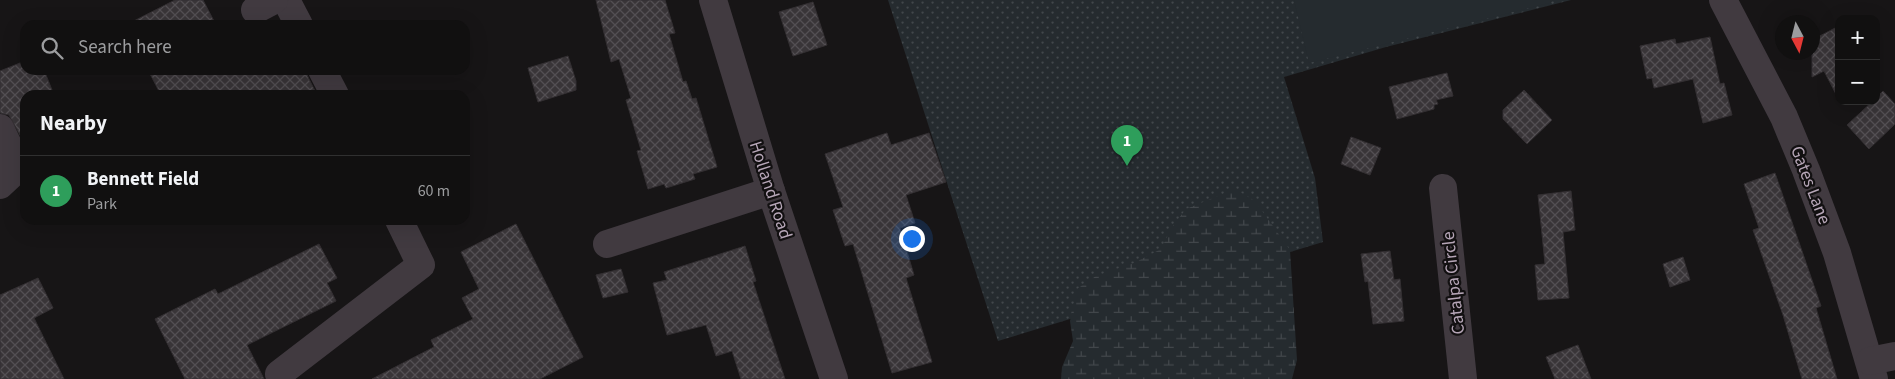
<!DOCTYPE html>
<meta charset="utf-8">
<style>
:root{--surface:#111010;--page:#1e1e1e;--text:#f1f3f6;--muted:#9c9d9f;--line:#303030;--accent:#3ef52e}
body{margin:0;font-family:"Source Sans 3",sans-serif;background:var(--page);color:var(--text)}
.controls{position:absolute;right:15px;top:15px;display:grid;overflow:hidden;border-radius:10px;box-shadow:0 5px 20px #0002}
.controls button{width:45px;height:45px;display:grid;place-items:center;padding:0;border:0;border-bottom:1px solid var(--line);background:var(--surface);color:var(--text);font:25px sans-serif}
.compass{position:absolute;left:1775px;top:15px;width:45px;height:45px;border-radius:50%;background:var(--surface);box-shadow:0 5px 20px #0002;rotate:173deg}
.you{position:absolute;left:911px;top:238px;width:18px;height:18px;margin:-12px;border:4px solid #fff;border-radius:50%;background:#1a73e8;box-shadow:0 0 0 8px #1a73e833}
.badge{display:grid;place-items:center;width:32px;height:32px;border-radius:50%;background:var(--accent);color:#fff;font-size:16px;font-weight:700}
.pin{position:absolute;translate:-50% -41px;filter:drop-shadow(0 1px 2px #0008)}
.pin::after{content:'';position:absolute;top:26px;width:18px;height:15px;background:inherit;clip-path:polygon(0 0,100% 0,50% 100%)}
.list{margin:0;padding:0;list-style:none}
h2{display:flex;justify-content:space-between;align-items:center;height:65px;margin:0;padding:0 20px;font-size:21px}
h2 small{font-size:16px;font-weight:400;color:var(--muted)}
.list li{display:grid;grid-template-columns:32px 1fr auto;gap:15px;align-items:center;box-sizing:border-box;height:70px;padding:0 20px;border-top:1px solid var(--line)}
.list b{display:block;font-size:19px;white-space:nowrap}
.list p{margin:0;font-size:16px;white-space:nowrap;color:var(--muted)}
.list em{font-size:16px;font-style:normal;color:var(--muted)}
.icon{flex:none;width:28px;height:28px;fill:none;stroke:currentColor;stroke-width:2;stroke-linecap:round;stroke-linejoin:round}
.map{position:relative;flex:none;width:1895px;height:379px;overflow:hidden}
.search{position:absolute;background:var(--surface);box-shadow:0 5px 20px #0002;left:20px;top:20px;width:450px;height:55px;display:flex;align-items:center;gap:12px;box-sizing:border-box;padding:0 18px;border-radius:15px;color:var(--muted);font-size:19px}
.panel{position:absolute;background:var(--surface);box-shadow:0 5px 20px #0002;left:20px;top:90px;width:450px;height:135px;border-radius:15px}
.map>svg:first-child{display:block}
.green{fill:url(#green-dots)}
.wetland{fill:url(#wetland-marsh)}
.pitch{fill:#252b2f}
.building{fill:url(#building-cross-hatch);stroke:#332f32}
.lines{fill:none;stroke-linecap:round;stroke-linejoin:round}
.minor{stroke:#413a40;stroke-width:28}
.labels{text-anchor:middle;stroke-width:4.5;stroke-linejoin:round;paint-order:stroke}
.street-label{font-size:18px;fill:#b6a6b7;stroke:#121011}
</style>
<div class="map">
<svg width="1895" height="379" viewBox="0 0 1895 379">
<defs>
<pattern id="green-dots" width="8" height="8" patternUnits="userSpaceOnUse" patternTransform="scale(1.25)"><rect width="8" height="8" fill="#252b2f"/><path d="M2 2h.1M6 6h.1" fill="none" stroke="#42474b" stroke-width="1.8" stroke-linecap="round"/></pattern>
<pattern id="wetland-marsh" width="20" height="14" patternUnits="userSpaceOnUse" patternTransform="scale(1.25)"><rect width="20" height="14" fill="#252b2f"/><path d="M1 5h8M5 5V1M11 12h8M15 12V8" fill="none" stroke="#42474b"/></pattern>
<pattern id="building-cross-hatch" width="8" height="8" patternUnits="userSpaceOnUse" patternTransform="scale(1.25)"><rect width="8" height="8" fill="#393538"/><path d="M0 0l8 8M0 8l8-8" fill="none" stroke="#534f53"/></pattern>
</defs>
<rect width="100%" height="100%" fill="#171516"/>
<path class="green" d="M888,0H1571L1386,47L1284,77L1315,178L1323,242L998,341Z"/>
<path class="wetland" d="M1235,189L1255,201L1290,250L1297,360L1292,379H1061L1062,367L1073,341L1070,321L1077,289L1096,276L1134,263L1161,249L1172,227L1186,209Z"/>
<path class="pitch" d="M1294,0H1554L1549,3L1309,63Z"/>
<g class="building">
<path d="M175,0H203L216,25H126Z"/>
<path d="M596,0H665L675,33L669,34L683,82L686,81L692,99L696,98L717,167L693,174L695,179L666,188L664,184L648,189L637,151L641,150L626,100L631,98L619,59L611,62Z"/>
<path d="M813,2L827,45L793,56L779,12Z"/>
<path d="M1839,26V100L1824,71L1812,77V40Z"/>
<path d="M1710,37L1720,84L1724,83L1732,115L1703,123L1693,79L1654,88L1652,78L1647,79L1640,46L1675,39L1676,44Z"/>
<path d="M568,56L576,81V90L538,102L528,68Z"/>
<path d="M25,61V70H44L54,95H25V135L21,137L9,115L0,113V71Z"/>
<path d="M148,70H306L308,77L317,95H161Z"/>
<path d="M1447,73L1453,96L1436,100L1438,104L1434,105V109L1397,119L1389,87Z"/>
<path d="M1524,90L1552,120L1527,144L1503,119V110Z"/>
<path d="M1883,91L1895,104V124L1869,149L1847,125L1873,101H1876V98Z"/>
<path d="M887,133L891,145L929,133L946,182L906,195L915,223L900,228L914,275L906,278L932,362L892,373L853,244L845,246L833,210L843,207L825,154Z"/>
<path d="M1351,137L1381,148L1370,175L1341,164Z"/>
<path d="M1775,173L1821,306L1816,308L1837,379H1802L1783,315L1753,230L1759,228L1744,184Z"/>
<path d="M1571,191L1575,230L1563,232L1569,298L1538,300L1535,265L1545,264L1538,195Z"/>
<path d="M516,224L583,357L540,379H372L434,347L431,340L473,319L462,298L479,289L461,252Z"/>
<path d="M319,244L337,278L327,283L336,301L247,345L264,379H185L155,319L215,289L218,294Z"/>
<path d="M745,246L756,281L753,282L785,379H741L732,351L716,356L706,325L667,335L653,283L667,280L664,272Z"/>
<path d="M1390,251L1394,280L1400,279L1404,321L1373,324L1368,281L1365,282L1361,254Z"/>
<path d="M1683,257L1690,280L1670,287L1663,264Z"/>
<path d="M621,269L628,292L603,298L596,275Z"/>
<path d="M38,278L53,308L34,318L64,379H0V295Z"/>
<path d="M1578,345L1591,379H1555L1546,357Z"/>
</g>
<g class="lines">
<g class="minor">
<path d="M286,0L299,25"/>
<path d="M713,0L771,191L834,379"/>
<path d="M1723,0L1784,117L1806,170L1837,253L1874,379"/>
<path d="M255,10L274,0"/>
<path d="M322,70L335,95"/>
<path d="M0,128L12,153L15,171L0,185"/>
<path d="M1443,188L1463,379"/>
<path d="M607,244L771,191"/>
<path d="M1870,361L1895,356"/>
<path d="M279,374L421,265L399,220"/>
</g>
</g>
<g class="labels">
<g class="street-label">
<text transform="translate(1811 185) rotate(69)" y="6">Gates Lane</text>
<text transform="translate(771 190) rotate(72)" y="6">Holland Road</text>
<text transform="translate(1453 283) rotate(-96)" y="6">Catalpa Circle</text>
</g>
</g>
</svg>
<div class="controls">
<button>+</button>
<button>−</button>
</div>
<svg class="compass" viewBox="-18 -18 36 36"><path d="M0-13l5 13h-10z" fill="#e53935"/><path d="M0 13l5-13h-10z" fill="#9c9d9f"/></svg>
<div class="you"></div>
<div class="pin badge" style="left:1127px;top:166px;background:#2e9e5b">1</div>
<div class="search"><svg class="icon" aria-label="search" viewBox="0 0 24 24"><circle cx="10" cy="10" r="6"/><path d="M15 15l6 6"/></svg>Search here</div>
<section class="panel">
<h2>Nearby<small></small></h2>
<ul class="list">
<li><span class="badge" style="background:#2e9e5b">1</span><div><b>Bennett Field</b><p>Park</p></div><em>60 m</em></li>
</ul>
</section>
</div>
